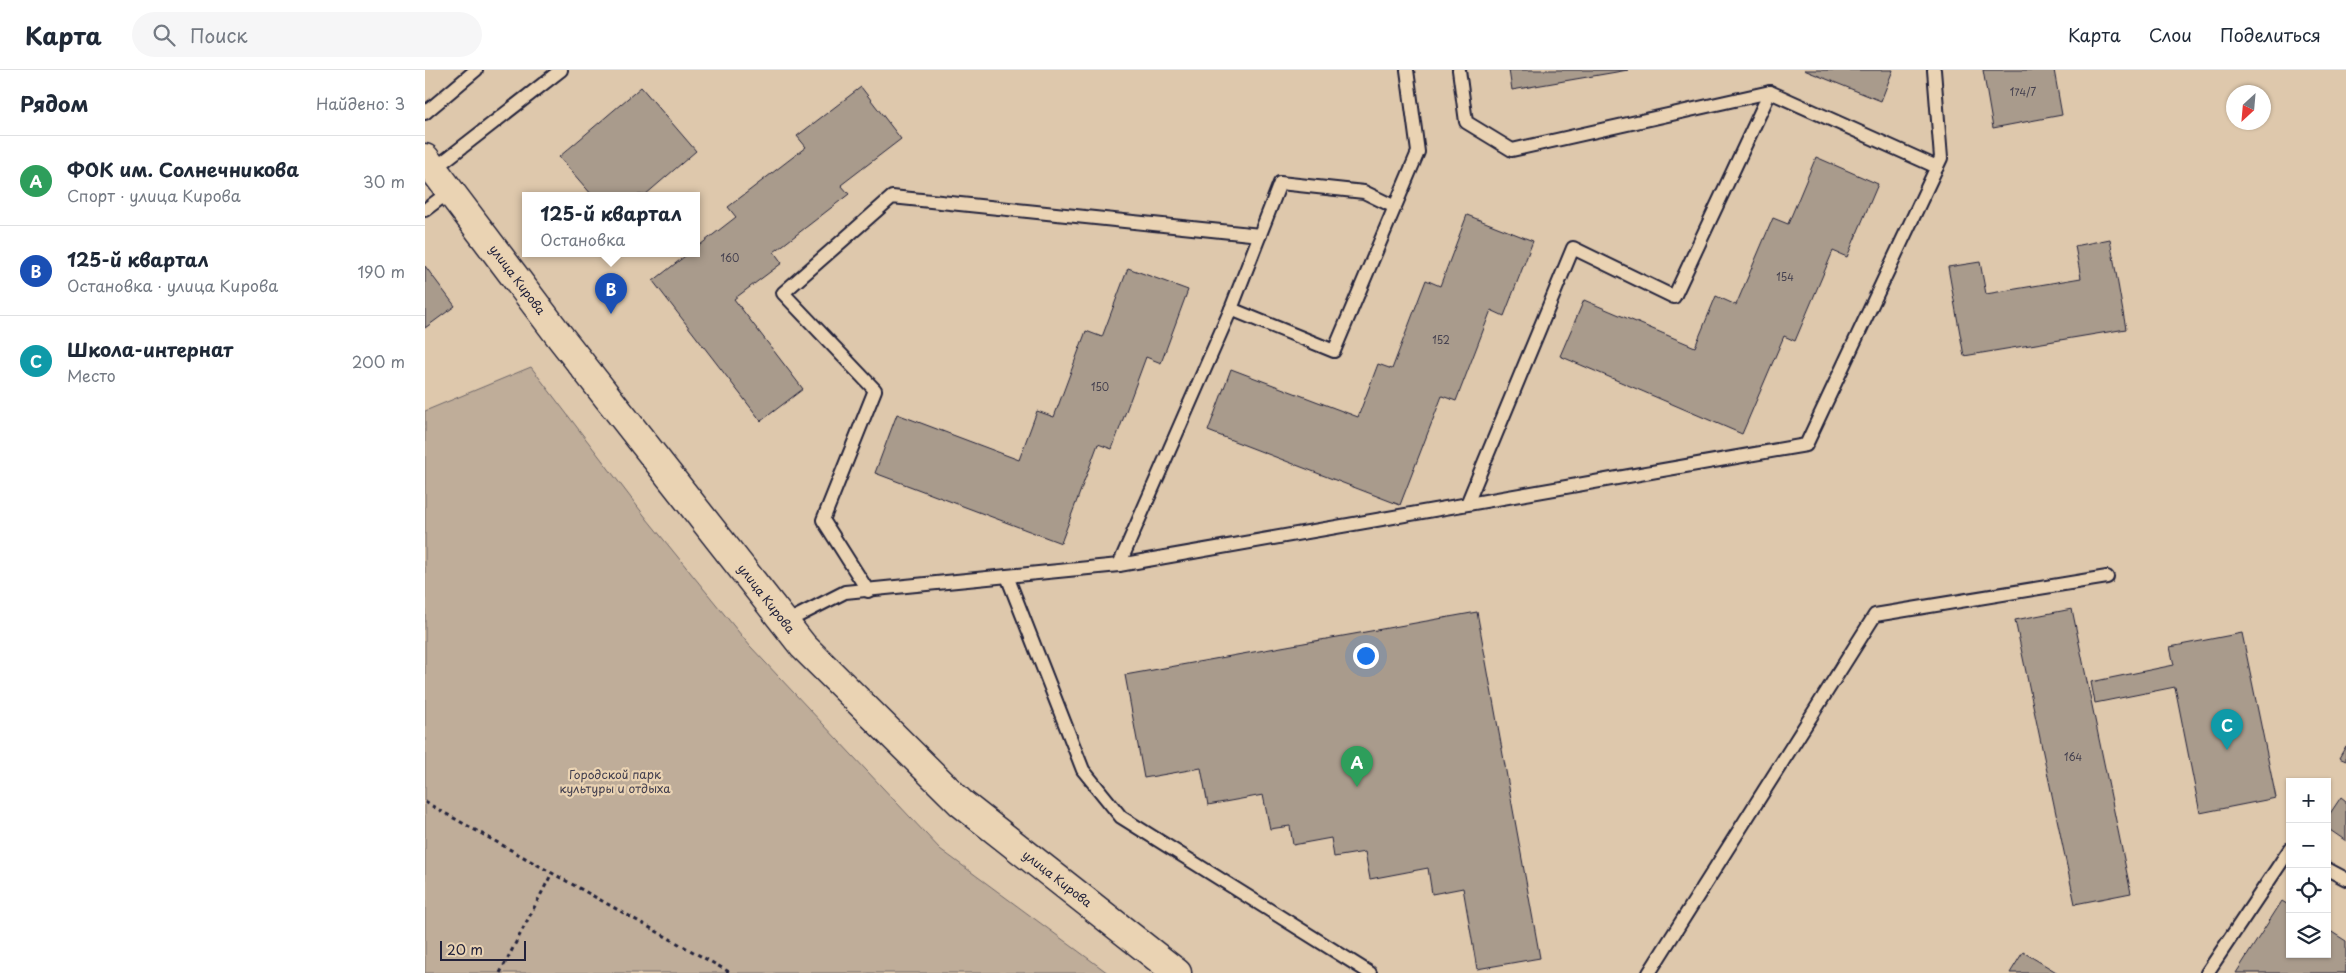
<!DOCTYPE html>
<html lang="ru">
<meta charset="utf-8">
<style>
:root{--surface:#fff;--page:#f6f6f7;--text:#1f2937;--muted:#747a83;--line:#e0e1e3;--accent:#0b8043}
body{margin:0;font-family:"Playpen Sans",sans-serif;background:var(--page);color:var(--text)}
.controls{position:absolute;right:15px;bottom:15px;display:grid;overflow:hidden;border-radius:0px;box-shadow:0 1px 4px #0004}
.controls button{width:45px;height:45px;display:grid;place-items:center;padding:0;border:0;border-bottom:1px solid var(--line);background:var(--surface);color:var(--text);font:25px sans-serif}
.compass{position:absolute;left:1801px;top:15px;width:45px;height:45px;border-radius:50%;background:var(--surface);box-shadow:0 1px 4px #0004;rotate:206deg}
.scale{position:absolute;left:15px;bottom:12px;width:86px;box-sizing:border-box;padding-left:5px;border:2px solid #22223b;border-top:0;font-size:14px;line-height:18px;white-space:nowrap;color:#22223b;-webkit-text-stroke:4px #ead3b3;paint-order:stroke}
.you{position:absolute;left:940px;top:585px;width:18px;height:18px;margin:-12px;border:4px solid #fff;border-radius:50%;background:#1a73e8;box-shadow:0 0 0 8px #1a73e833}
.badge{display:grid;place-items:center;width:32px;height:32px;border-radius:50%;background:var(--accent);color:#fff;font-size:16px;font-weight:700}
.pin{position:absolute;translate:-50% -41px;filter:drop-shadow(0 1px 2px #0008)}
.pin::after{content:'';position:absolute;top:26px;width:18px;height:15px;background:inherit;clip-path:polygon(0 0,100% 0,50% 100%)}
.popup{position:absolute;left:97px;top:122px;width:178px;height:65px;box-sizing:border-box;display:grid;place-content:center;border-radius:0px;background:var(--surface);filter:drop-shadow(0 1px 4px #0005);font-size:16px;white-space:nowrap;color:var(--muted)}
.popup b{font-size:19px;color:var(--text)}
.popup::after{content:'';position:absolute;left:50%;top:100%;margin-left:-10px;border:10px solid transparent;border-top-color:var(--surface)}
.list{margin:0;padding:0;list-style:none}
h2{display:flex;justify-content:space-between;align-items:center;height:65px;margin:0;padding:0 20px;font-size:21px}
h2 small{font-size:16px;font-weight:400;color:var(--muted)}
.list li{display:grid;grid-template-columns:32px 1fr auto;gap:15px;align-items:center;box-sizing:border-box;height:90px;padding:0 20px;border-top:1px solid var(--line)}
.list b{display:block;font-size:19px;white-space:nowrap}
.list p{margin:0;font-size:16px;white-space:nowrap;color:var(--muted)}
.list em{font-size:16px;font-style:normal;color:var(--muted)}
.icon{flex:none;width:28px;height:28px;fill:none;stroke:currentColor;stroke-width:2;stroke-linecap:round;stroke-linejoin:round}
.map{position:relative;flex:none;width:1921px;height:903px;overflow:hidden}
header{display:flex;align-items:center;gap:30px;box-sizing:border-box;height:70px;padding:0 25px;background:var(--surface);border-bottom:1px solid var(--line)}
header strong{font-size:24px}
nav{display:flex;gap:28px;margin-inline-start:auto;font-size:18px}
.search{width:350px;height:45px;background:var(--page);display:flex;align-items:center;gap:12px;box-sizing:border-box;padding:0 18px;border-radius:28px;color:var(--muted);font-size:19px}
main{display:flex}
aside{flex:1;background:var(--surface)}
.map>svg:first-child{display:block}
.green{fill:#bfad99;stroke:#70686a}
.building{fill:#a99b8c;stroke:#22223b}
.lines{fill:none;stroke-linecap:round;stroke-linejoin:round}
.service-casing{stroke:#22223b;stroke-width:16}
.secondary-casing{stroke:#22223b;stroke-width:31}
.path{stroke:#22223b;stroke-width:3;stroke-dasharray:4 4;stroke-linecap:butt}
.service{stroke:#ead3b3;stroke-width:12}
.secondary{stroke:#ead3b3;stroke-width:28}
.labels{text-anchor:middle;stroke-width:4.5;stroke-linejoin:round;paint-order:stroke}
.number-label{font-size:10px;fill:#44404f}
.street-label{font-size:12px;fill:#22223b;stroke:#ead3b3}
.park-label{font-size:12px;fill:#413e4e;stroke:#ead3b3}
</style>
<header>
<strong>Карта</strong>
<div class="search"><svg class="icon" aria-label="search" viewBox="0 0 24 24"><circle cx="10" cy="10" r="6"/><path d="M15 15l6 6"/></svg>Поиск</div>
<nav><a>Карта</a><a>Слои</a><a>Поделиться</a></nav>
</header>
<main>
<aside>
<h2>Рядом<small>Найдено: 3</small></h2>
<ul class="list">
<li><span class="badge" style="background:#2e9e5b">A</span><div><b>ФОК им. Солнечникова</b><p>Спорт · улица Кирова</p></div><em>30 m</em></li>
<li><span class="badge" style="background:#1a4fb4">B</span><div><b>125-й квартал</b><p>Остановка · улица Кирова</p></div><em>190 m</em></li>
<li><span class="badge" style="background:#0f9aa8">C</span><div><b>Школа-интернат</b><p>Место</p></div><em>200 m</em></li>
</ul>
</aside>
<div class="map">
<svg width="1921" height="903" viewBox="0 0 1921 903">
<rect width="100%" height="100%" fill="#dec8ac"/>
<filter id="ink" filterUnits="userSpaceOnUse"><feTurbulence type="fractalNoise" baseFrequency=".02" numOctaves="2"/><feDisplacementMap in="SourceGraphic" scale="10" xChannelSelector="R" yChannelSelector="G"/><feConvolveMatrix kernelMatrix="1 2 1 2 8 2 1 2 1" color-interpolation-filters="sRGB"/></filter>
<g filter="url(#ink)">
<path class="green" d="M106,297L222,449L325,576L515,779L683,903H0V341Z"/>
<g class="building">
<path d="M1084,0H1203L1087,20Z"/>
<path d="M1379,0H1468L1456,31Z"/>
<path d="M1558,0H1629L1637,45L1568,58Z"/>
<path d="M216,17L271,81L220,125H167L134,87Z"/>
<path d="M436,17L476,69L416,115L424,124L349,182L357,193L309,229L378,319L336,351L228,211L264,183H271V178L311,147L303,137L381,77L372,66Z"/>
<path d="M1391,87L1453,114L1422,187L1408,181L1370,271L1359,266L1317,364L1135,286L1159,230L1270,277L1291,226L1311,235L1348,148L1363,154Z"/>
<path d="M1042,145L1108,171L1079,246L1066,240L1031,331L1017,326L975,435L783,361L806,299L933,347L953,294L967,299L1001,210L1015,216Z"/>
<path d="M1685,169L1701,259L1539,286L1523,197L1555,192L1561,224L1656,208L1650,176Z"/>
<path d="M0,196L30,236L0,258Z"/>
<path d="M703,198L763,220L736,293L721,287L687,379L673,374L636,473L450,403L472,344L594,390L612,341L629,347L661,261L677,267Z"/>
<path d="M1647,539L1706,823L1650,834L1590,550Z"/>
<path d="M1052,542L1115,888L1052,899L1038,818L1007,824L1003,798L945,809L940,782L909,787L906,768L868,775L865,756L845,759L838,725L783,735L776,698L719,708L700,605Z"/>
<path d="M1817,563L1851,728L1775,743L1750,617L1670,633L1666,612L1749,595L1745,577Z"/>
<path d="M1921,676V691L1914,688Z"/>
<path d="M1916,727L1921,731V771L1902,758V748Z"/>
<path d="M1857,831L1865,836V884H1902V859L1921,871V903H1811Z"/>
<path d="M1598,882L1633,903H1585Z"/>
</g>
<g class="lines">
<defs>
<g id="service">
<path d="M1034,0L1041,52L1087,80L1345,22L1512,97"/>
<path d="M0,43L51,0"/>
<path d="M9,99L136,0"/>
<path d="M0,140L25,121"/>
<path d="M806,239L855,113L939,122L970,137"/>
<path d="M1042,434L1148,178L1249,227L1345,22"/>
<path d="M694,495L806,239L909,281L993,82L982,0"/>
<path d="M582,506L658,700L696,747L945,903"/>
<path d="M443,521L398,450L450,320L358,223L467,127L835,165"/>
<path d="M359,553L420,522L694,495L1381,375L1516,88L1509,0"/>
<path d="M1902,799L1921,809"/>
<path d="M1224,903L1450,545L1682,507"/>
<path d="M1782,903L1865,779"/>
</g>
<path id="secondary" d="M0,88L136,268L378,576L536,733L752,903"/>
</defs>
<use href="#service" class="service-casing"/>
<use href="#secondary" class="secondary-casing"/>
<g class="path">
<path d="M0,732L306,903"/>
<path d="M75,903L127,803"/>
</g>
<use href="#service" class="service"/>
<use href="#secondary" class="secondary"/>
</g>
</g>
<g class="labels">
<g class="number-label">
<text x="1598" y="26">174/7</text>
<text x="305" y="192">160</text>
<text x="1360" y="211">154</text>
<text x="1016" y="274">152</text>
<text x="675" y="321">150</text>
<text x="1648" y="691">164</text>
</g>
<g class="street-label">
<text transform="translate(92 210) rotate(53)" y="4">улица Кирова</text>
<text transform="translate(341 529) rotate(52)" y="4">улица Кирова</text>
<text transform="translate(632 809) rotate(38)" y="4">улица Кирова</text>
</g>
<g class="park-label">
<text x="190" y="709">Городской парк<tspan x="190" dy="14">культуры и отдыха</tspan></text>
</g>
</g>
</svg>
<div class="controls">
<button>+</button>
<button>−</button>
<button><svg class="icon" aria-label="locate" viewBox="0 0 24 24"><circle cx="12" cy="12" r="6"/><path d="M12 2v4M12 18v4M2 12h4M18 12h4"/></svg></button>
<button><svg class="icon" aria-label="layers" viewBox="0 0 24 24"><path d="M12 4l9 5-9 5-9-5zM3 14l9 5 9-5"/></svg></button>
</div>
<svg class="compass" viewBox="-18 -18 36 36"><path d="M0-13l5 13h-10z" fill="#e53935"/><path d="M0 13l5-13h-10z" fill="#747a83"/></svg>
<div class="scale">20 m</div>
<div class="you"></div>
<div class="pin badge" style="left:932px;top:717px;background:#2e9e5b">A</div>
<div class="pin badge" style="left:186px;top:244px;background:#1a4fb4">B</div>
<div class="popup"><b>125-й квартал</b>Остановка</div>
<div class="pin badge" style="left:1802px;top:680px;background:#0f9aa8">C</div>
</div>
</main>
